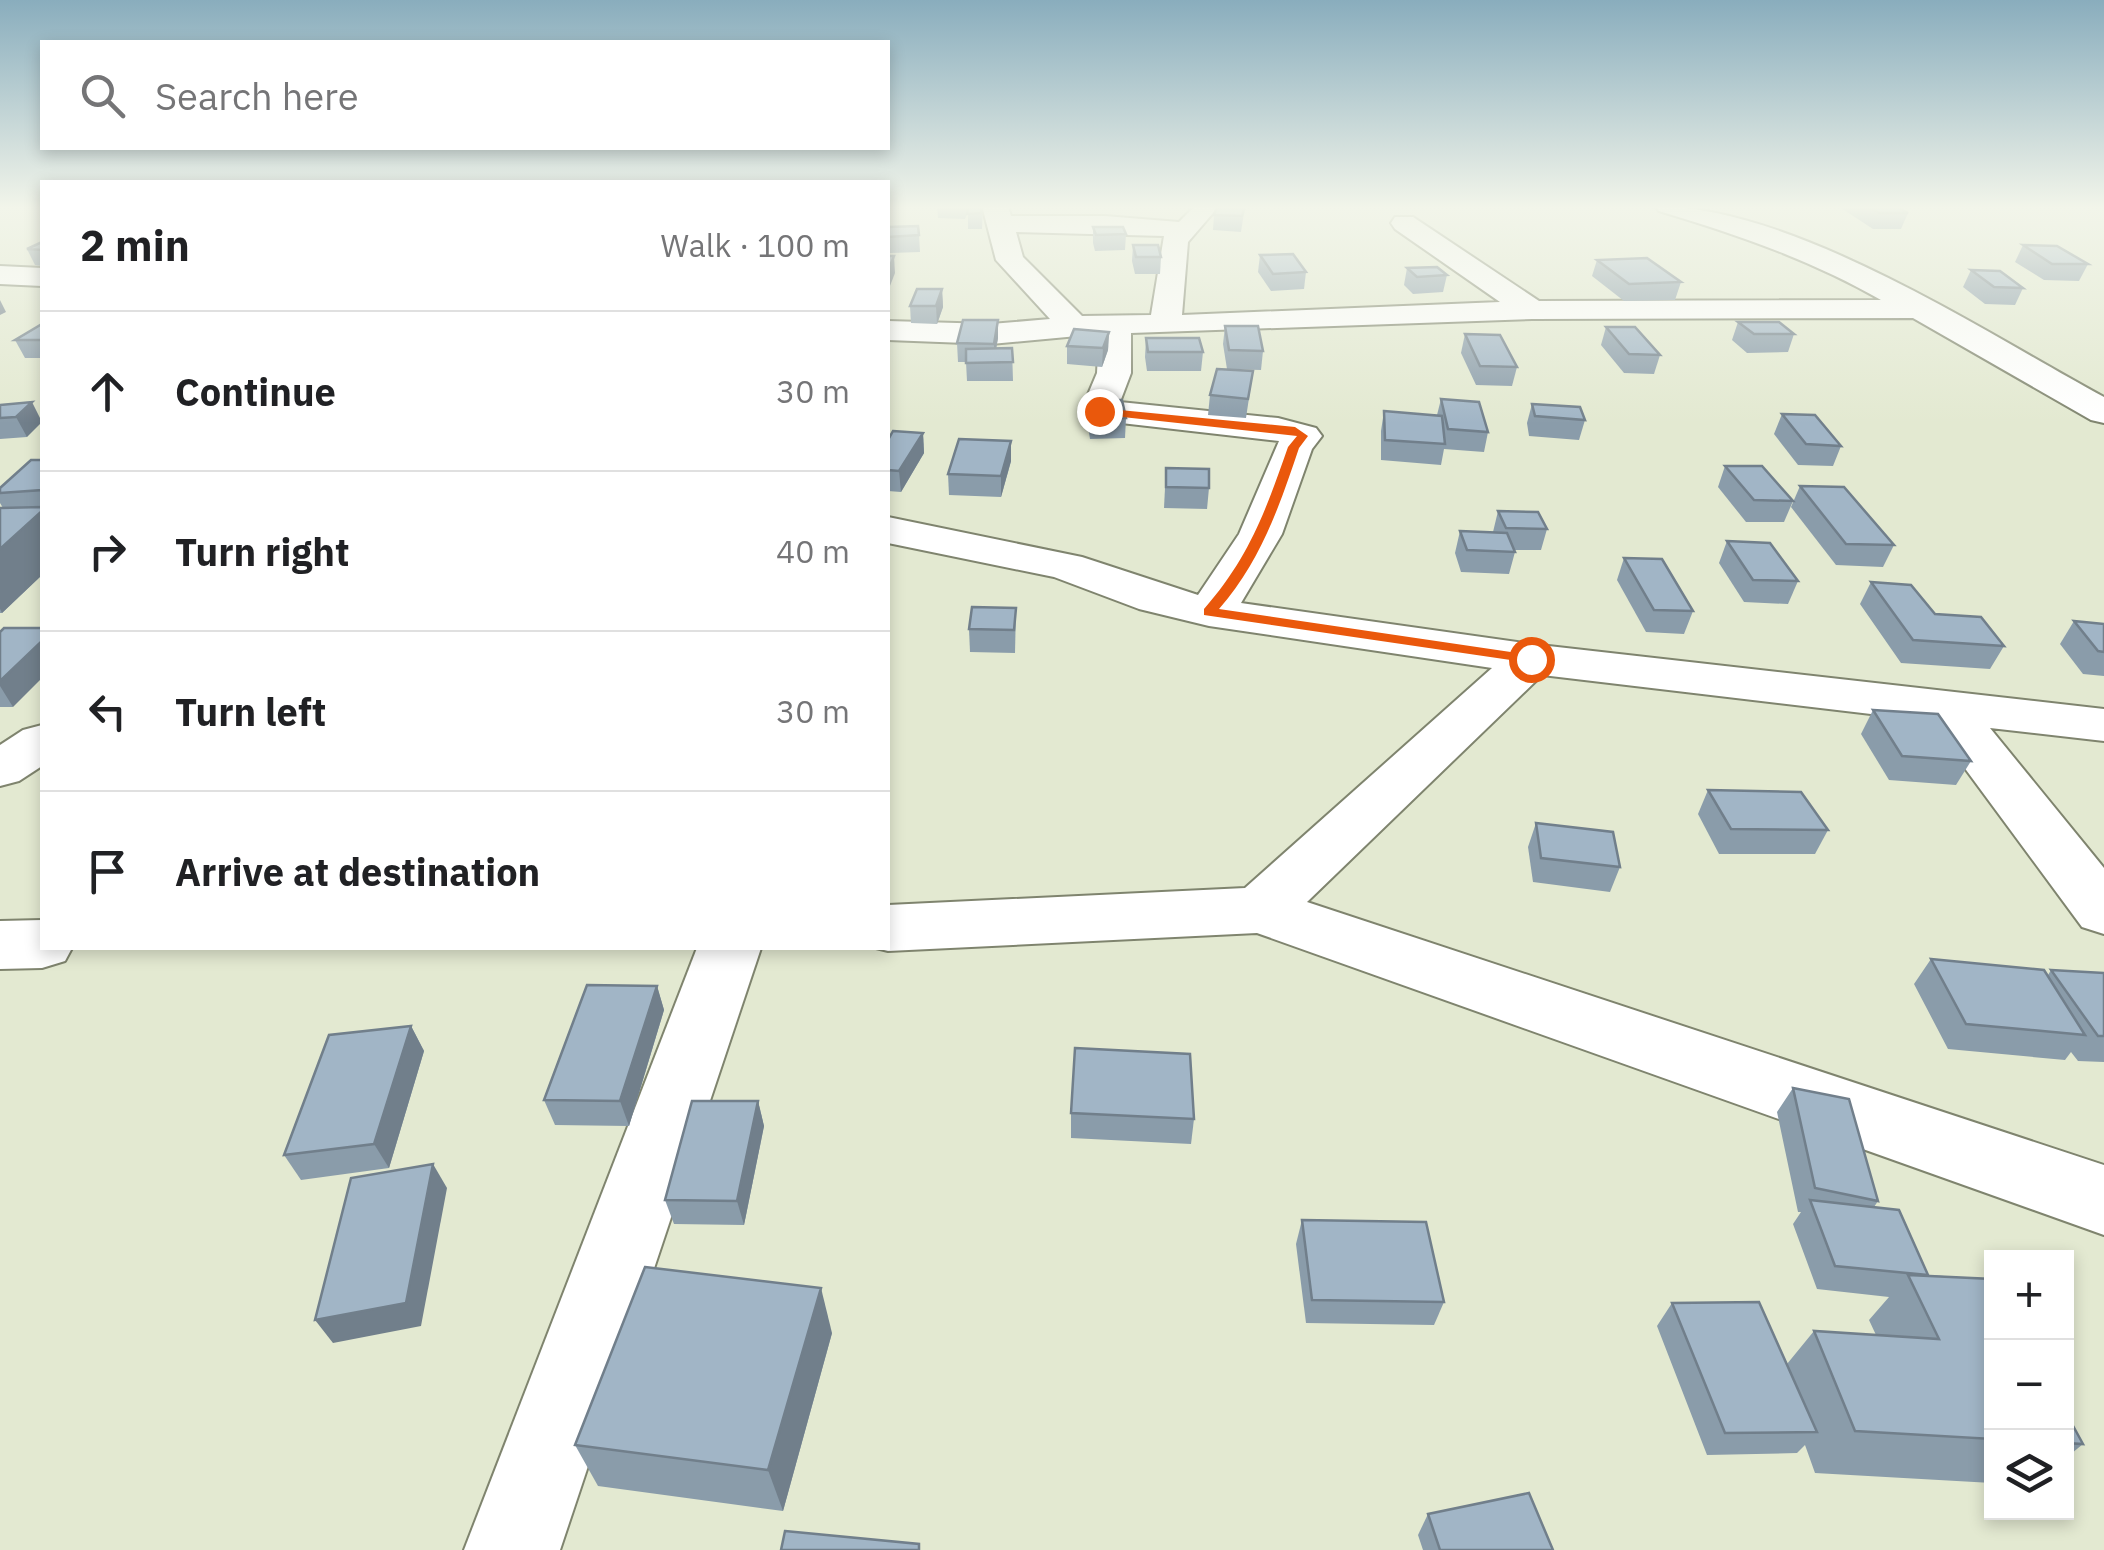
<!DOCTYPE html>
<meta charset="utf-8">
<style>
:root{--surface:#fff;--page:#f2f2f2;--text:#202124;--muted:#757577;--line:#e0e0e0}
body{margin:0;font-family:"IBM Plex Sans",sans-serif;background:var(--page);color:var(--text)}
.controls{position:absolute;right:30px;bottom:30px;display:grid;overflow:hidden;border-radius:0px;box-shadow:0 5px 15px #0003}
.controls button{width:90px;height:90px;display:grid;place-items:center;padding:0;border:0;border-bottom:2px solid var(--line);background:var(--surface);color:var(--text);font:50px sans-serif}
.stop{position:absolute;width:30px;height:30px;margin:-22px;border:8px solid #ea580c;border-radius:50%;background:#fff}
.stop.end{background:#ea580c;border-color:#fff;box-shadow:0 2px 10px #0008}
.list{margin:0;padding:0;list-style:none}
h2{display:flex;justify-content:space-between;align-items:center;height:130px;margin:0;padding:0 40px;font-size:42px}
h2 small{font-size:32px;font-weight:400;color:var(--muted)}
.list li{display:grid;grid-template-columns:65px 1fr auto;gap:30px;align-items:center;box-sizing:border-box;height:160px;padding:0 40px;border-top:2px solid var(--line)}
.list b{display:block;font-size:38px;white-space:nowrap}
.list em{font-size:32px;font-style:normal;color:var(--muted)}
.icon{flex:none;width:55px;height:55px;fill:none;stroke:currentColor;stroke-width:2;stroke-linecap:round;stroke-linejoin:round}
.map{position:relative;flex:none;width:2104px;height:1550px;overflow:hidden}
.search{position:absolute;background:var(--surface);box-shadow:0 5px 15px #0003;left:40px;top:40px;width:850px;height:110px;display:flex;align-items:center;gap:25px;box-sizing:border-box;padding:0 35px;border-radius:0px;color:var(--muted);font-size:38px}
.panel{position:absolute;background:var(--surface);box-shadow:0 5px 15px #0003;left:40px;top:180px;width:850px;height:770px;border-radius:0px}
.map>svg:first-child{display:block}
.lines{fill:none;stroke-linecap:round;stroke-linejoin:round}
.street-casing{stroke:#7f846e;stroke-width:4}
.street{fill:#fff;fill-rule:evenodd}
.wall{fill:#8a9caa}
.shaded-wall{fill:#717f8b}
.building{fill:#a1b5c6;stroke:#717f8b;stroke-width:2.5}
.route{fill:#ea580c}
</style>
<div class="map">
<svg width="2104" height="1550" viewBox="0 0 2104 1550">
<rect width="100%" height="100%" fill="#e3e9d1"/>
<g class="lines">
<defs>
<g id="street">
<path d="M982,206H1008L1011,216H1105L1179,222L1195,206H1219L1188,242L1182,315L1500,302L1395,229L1391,223L1395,217H1413L1539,301L1881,300C1811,260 1736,234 1659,211L1655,206C1794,206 1982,331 2104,397V423L2091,420L1913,318L1532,319L1131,333V373L1120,402L1278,418L1316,428L1322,436L1312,449L1282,534L1241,603L1531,644L2104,709V741L1990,728L2104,868V934L2082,927L1930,721L1542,675L1307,902L2104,1165V1235L1257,933L888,951L876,948H888V905L1245,888L1492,668L1209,626L1139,609L1054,577L888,543V517L1082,557L1198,595L1239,534L1279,441L1086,419L1081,411L1097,373L1099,334L991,344L888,340V321L991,324L1050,319L996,260ZM1016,232L1164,236L1151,315L1082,316L1023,257Z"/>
<path d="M0,266L42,268V286L0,284Z"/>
<path d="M42,725V766L19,781L0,786V745L23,730Z"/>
<path d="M42,920V948H72L65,961L42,968L0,969V921Z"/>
<path d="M697,948H761L560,1550H464Z"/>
</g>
</defs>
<use href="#street" class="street-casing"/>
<use href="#street" class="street"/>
</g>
<g class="wall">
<path d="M937,206H983L982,229H968V212L965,219L938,218Z"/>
<path d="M1245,206L1241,232L1213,230L1214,215Z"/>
<path d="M1838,206H1895L1908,213L1901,229H1873Z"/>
<path d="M888,227L919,235L920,252L890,253Z"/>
<path d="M1093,227L1126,234L1125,250L1095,251L1093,243Z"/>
<path d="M42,242V266L35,265L27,249Z"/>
<path d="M1133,245L1161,257L1160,274H1135L1132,261Z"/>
<path d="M2023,245L2088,264L2079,281L2044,280L2015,262Z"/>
<path d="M1260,255L1306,272L1304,289L1271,291L1258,272Z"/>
<path d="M1597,260L1681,282L1675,300L1624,301L1592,276Z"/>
<path d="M1407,268L1447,275L1443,292L1413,294L1404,285Z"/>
<path d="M1971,270L2023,288L2015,305L1985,304L1963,287Z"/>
<path d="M942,289L943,307L937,324L911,323L910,306Z"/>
<path d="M1738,322L1794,334L1788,352L1747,353L1732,340Z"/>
<path d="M42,324V358H25L15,340Z"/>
<path d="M1225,326L1263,351L1261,370L1227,369L1223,344Z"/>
<path d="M1606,327L1660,355L1654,374L1624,373L1601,345Z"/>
<path d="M1109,332L1108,350L1102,367L1067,364V346Z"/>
<path d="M1465,334L1517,367L1512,386L1476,385L1461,353Z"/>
<path d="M998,338L996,348H1012L1013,381H967L966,362H958L957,343Z"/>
<path d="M1146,338L1203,352L1201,371H1147L1145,357Z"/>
<path d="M1253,371L1246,418L1208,415L1210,395Z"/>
<path d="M1441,399L1488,432L1484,452L1444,449L1441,465L1381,460V431L1384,411L1437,415Z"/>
<path d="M1087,400L1126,418L1125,438L1090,439L1087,420Z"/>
<path d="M32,402L27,437L0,439V405Z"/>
<path d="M1532,404L1585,420L1579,440L1529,436L1527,423Z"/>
<path d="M1782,414L1841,446L1833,466L1798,465L1774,434Z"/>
<path d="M923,433L924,453L901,492L888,491V440Z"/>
<path d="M1011,441V461L1001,497L949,495L948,474Z"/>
<path d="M42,460V575L2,613H0V508H3L0,503V488Z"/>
<path d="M1725,466L1793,501L1784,522H1746L1718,487Z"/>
<path d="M1166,468L1209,488L1207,509L1164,508Z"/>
<path d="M1800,486L1894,545L1883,567L1836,565L1791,507Z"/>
<path d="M1498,511L1547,529L1541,550H1514L1515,552L1509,574L1461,572L1455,553L1460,531L1493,532Z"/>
<path d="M1727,541L1798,581L1788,604L1744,602L1719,563Z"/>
<path d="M1624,558L1693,611L1684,634L1646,632L1617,580Z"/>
<path d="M1871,582L1935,614L2004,646L1990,669L1901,663L1860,604Z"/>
<path d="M1016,608L1015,653L970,652L969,629Z"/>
<path d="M2074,621L2104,624V676L2083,674L2060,644Z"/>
<path d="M0,632L13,707H0Z"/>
<path d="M1873,710L1971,761L1956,785L1889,780L1861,734Z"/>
<path d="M1708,790L1828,830L1815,854H1719L1698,814Z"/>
<path d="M1536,823L1620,867L1610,892L1533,882L1528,847Z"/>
<path d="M1931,959L2048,975L2051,970L2104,973V1062L2078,1061L2071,1052L2065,1060L1948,1049L1914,984Z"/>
<path d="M657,986L664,1010L629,1126L555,1125L544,1100Z"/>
<path d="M411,1026L424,1051L389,1168L301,1180L284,1155Z"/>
<path d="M1793,1088L1878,1201L1874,1207L1928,1275L1992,1279V1483L1815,1473L1805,1445L1797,1453L1707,1455L1657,1326L1672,1303L1787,1364L1814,1331L1876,1335L1869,1320L1889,1297L1817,1289L1793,1224L1801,1212H1798L1777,1112Z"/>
<path d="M758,1101L764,1126L744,1225L674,1224L665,1200Z"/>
<path d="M1071,1113L1194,1119L1191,1144L1071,1138Z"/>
<path d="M1302,1220L1444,1302L1434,1325L1306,1323L1296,1244Z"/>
<path d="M832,1333L783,1511L598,1486L575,1445Z"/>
<path d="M2066,1413L2083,1444L2066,1458Z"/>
<path d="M1428,1514L1553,1550H1423L1418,1535Z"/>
</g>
<g class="shaded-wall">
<path d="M894,256L895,273L888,291V271Z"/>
<path d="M942,289L943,307L937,324L936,306Z"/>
<path d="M0,300L6,312L0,315Z"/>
<path d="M998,320V338L994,362V344Z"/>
<path d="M1109,332L1108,350L1102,367L1103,348Z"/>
<path d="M32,402L42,422L27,437L16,417Z"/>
<path d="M923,433L924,453L901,492L899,471Z"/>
<path d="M1011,441V461L1001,497V476Z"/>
<path d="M42,511V575L2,613L0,609V549Z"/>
<path d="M42,641V678L13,707L0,686V681Z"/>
<path d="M657,986L664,1010L629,1126L620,1101Z"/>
<path d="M411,1026L424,1051L389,1168L374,1144Z"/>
<path d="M758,1101L764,1126L744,1225L737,1201Z"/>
<path d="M433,1164L447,1188L421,1326L333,1343L315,1320Z"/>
<path d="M821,1288L832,1333L783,1511L768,1470Z"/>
</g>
<g class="building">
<path d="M968,206H982L981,213L967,214Z"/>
<path d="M1217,206H1245L1242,216L1214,215Z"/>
<path d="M1868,206H1895L1908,213H1879Z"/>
<path d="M918,226L919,235L888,237V227Z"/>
<path d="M1093,227H1123L1126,234L1096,235Z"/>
<path d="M42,242V250L27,249Z"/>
<path d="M1133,245H1158L1161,257H1136Z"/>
<path d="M2023,245L2057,246L2088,264H2052Z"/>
<path d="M1293,254L1306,272L1273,274L1260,255Z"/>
<path d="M888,256H894L888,271Z"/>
<path d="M1647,258L1681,282L1629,284L1597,260Z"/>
<path d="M1437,267L1447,275L1417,277L1407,268Z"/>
<path d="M1971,270L2000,271L2023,288L1994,287Z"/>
<path d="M917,289H942L936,306H910Z"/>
<path d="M963,320H998L994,344L957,343Z"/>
<path d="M1738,322H1779L1794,334H1754Z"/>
<path d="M42,324V340H15Z"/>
<path d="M1225,326H1258L1263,351L1229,350Z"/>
<path d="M1606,327H1635L1660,355L1629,354Z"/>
<path d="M1074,329L1109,332L1103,348L1067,346Z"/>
<path d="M1465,334L1500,335L1517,367L1480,366Z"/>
<path d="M1146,338H1199L1203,352H1148Z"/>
<path d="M1012,348L1013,362L966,363V349Z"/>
<path d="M1217,369L1253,371L1248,399L1210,395Z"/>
<path d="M1441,399L1479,402L1488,432L1448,429Z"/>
<path d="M1087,400H1122L1126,418L1090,419Z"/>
<path d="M32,402L16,417L0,418V405Z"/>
<path d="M1532,404L1580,407L1585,420L1535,416Z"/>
<path d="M1384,411L1442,416L1445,444L1385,440Z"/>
<path d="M1782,414L1815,415L1841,446L1806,444Z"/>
<path d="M893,431L923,433L899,471L888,470V440Z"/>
<path d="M959,439L1011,441L1001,476L948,474Z"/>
<path d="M31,460H42V490L0,493V488Z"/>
<path d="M1725,466H1762L1793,501L1754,500Z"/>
<path d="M1166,468L1209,469V488L1166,487Z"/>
<path d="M1800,486L1844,487L1894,545L1846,544Z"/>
<path d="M42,507V511L0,549V508Z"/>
<path d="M1498,511L1538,512L1547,529L1506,528Z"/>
<path d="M1460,531L1507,533L1515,552L1467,550Z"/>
<path d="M1727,541L1770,543L1798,581L1753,580Z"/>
<path d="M1624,558L1662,559L1693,611L1654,610Z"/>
<path d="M1871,582L1911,585L1935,614L1981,617L2004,646L1913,640Z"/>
<path d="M972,607L1016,608L1014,630L969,629Z"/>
<path d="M2074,621L2104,624V652L2098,651Z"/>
<path d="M4,628H42V641L0,681V632Z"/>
<path d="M1873,710L1938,714L1971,761L1902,756Z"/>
<path d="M1708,790L1801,792L1828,830L1731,829Z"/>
<path d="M1536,823L1613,832L1620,867L1541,858Z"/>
<path d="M1931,959L2044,970L2085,1035L1966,1024Z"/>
<path d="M2051,970L2104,973V1036H2098Z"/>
<path d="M587,985L657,986L620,1101L544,1100Z"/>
<path d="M411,1026L374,1144L284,1155L329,1035Z"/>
<path d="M1075,1048L1190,1054L1194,1119L1071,1113Z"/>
<path d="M1793,1088L1849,1099L1878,1201L1815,1188Z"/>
<path d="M692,1101H758L737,1201L665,1200Z"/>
<path d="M433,1164L406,1303L315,1320L351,1178Z"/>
<path d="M1810,1200L1899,1210L1928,1275L1835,1266Z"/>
<path d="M1302,1220L1426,1222L1444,1302L1312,1300Z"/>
<path d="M645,1267L821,1288L768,1470L575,1445Z"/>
<path d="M1908,1275L1992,1279V1439L1855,1431L1814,1331L1939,1339Z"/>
<path d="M1759,1302L1817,1432L1725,1433L1672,1303Z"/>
<path d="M2066,1413L2083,1444L2066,1443Z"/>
<path d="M1529,1493L1553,1550H1440L1428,1514Z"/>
<path d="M785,1531L919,1544V1550H781Z"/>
</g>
<linearGradient id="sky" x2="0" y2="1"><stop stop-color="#89adbd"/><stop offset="0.49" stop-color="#f2f5ea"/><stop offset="1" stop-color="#f2f5ea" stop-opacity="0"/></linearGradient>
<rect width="2104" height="423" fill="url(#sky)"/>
<path class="route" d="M1099,408L1295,427L1308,436L1299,448C1279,507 1261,561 1219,609L1531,655L1538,659L1531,663L1204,615V609C1249,558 1266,510 1288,447L1297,436L1095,414Z"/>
</svg>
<div class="controls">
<button>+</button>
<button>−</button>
<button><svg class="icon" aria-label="layers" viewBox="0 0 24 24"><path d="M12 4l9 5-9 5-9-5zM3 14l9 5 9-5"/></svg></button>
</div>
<div class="stop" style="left:1531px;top:659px"></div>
<div class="stop end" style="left:1099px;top:411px"></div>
<div class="search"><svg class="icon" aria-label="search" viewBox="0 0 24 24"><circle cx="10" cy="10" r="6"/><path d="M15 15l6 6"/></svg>Search here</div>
<section class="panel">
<h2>2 min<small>Walk · 100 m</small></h2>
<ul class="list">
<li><svg class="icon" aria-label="ahead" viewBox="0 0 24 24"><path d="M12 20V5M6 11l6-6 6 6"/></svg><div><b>Continue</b></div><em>30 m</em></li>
<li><svg class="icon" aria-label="right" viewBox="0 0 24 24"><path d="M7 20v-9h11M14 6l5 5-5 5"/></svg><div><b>Turn right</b></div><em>40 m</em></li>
<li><svg class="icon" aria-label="left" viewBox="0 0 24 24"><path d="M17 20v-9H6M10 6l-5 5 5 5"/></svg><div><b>Turn left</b></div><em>30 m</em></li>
<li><svg class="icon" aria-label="arrive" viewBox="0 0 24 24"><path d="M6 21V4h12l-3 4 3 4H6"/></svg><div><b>Arrive at destination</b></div></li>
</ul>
</section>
</div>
